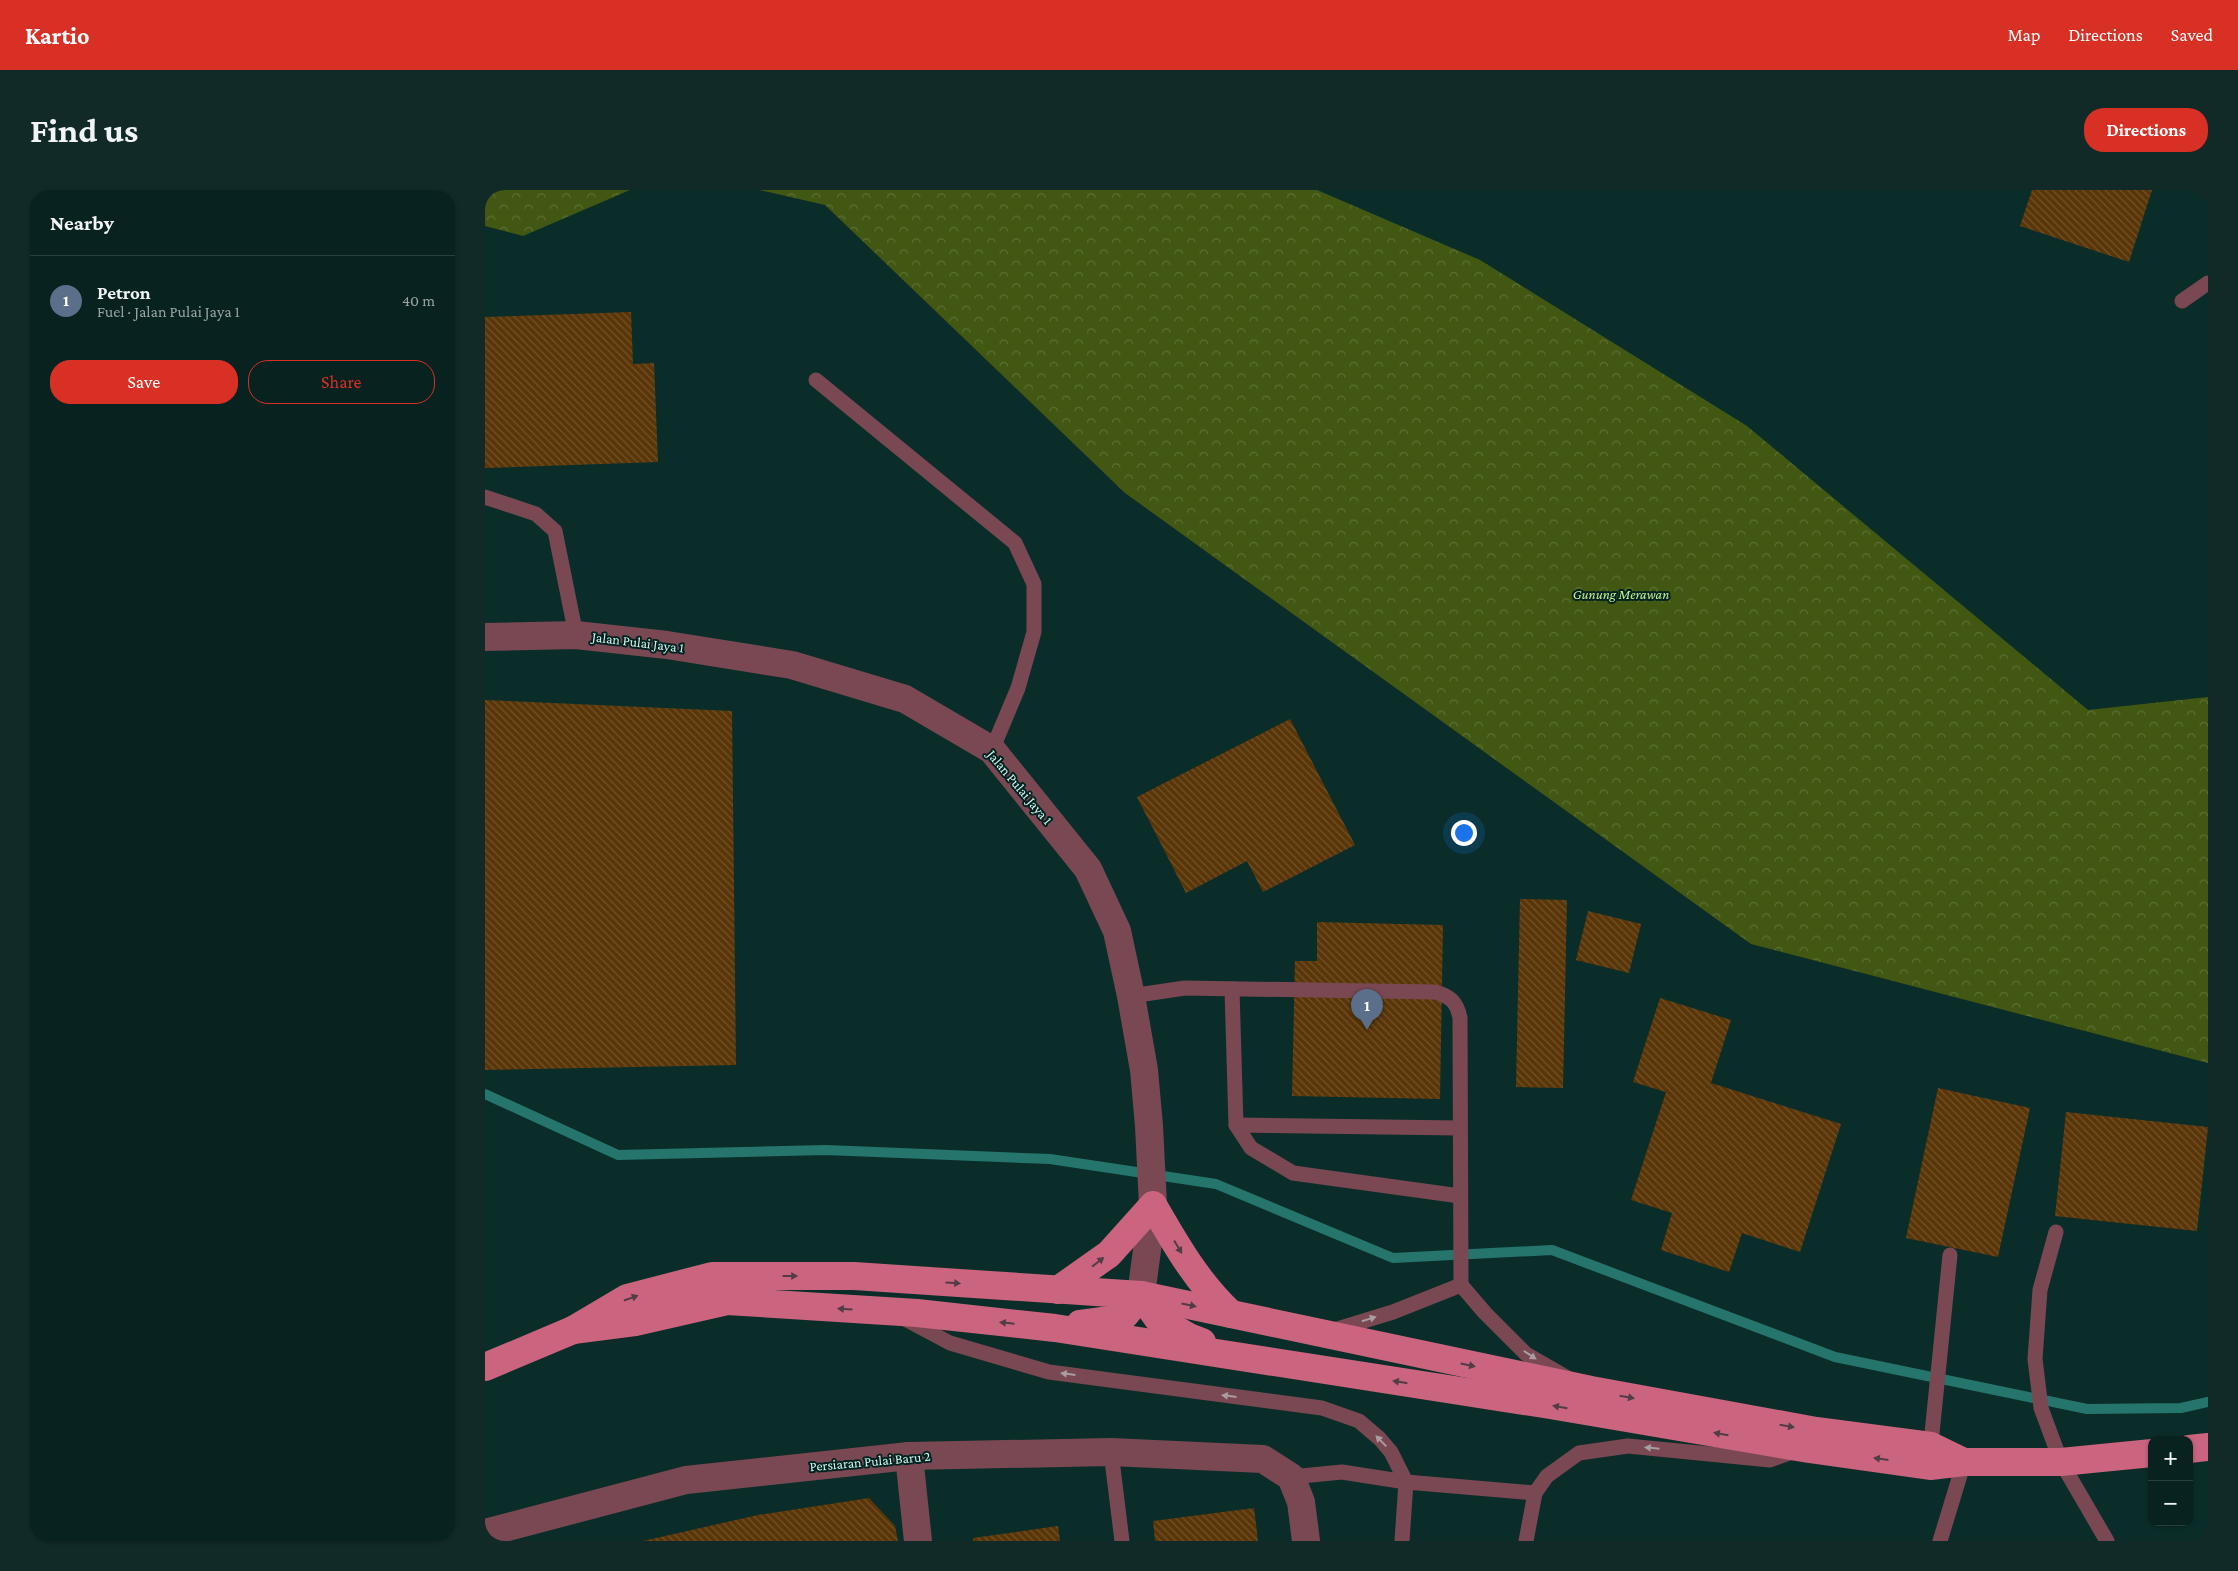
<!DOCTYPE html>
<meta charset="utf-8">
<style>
:root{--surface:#08221f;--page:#112a28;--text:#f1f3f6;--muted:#98a4a4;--line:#293f3d;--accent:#d93025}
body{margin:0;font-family:"Crimson Pro",serif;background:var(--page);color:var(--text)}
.controls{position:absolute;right:15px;bottom:15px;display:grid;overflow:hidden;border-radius:10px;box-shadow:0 1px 4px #0004}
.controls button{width:45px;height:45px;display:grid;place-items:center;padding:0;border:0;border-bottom:1px solid var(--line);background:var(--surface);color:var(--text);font:25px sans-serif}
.you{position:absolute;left:978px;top:642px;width:18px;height:18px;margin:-12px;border:4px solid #fff;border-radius:50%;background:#1a73e8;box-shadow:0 0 0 8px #1a73e833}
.badge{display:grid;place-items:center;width:32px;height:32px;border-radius:50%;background:var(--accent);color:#fff;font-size:16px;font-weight:700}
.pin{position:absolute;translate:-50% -41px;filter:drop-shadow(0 1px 2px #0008)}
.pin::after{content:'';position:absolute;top:26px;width:18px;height:15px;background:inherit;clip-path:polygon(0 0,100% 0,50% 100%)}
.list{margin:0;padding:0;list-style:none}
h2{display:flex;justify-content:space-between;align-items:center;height:65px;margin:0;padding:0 20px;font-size:21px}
h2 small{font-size:16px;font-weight:400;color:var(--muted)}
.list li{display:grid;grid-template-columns:32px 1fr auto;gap:15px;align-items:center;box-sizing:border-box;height:90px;padding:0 20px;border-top:1px solid var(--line)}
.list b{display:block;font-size:19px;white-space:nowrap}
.list p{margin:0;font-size:16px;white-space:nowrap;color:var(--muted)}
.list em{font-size:16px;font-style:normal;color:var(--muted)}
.actions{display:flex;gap:10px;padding:15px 20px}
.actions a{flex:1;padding:11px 0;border:1px solid var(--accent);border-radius:20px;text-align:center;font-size:18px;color:var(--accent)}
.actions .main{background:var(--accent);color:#fff}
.map{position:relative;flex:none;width:1723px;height:1351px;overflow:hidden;border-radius:20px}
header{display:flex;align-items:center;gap:30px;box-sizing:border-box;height:70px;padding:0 25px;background:var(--accent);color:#fff}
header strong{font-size:24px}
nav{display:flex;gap:28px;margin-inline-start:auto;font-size:18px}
.intro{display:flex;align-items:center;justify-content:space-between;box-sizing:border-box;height:120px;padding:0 30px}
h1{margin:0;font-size:35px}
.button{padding:12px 22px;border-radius:20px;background:var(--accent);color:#fff;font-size:18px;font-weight:700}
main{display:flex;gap:30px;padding:0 30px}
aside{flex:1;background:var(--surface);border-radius:20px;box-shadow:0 1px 4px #0004}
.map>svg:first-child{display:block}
.forest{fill:url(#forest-crowns)}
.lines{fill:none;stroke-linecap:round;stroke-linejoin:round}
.stream{stroke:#25756d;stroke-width:10}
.building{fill:url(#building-back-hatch)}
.service{stroke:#7a4853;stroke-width:15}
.minor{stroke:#7a4853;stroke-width:28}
.primary{stroke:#cb647e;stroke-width:28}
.oneway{fill:#523d46}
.oneway2{fill:#a89ea1}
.labels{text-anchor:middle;stroke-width:4;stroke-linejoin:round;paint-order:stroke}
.park-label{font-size:14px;font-style:italic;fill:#caed8f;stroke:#012320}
.street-label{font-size:14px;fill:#d5f4ef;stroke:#012320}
</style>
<header>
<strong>Kartio</strong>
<nav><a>Map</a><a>Directions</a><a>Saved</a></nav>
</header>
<div class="intro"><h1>Find us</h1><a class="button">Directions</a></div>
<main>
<aside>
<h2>Nearby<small></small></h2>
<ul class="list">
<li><span class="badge" style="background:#5c6f8a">1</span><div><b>Petron</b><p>Fuel · Jalan Pulai Jaya 1</p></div><em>40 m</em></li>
</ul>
<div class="actions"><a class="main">Save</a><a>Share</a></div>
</aside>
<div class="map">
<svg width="1723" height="1351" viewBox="0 0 1723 1351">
<defs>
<pattern id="forest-crowns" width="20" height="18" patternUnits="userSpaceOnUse" patternTransform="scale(1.25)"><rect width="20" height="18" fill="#415712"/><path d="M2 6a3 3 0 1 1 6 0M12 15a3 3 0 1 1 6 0" fill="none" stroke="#5c7035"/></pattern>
<pattern id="building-back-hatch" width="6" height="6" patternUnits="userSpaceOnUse" patternTransform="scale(1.25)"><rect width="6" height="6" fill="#5a3507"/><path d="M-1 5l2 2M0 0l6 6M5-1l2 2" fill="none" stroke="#71532b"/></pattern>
</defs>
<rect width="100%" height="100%" fill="#0b2d29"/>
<g class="forest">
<path d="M0,0H145L38,46L0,36Z"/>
<path d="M275,0H832L995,70L1262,236L1603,520L1723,507V873L1266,754L640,303L340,15Z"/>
</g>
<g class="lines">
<path class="stream" d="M0,904L133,965L341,960L565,969L731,994L908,1068L1067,1060L1350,1167L1602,1219L1696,1218L1723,1212"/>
</g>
<g class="building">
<path d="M1547,0H1667L1644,72L1535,36Z"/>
<path d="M146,122L148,174L169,173L173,272L0,278V127Z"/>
<path d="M0,510L247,521L251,875L0,880Z"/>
<path d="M805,529L870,655L778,702L762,671L701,703L652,607Z"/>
<path d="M1035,709L1082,710L1078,898L1031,897Z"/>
<path d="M1103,721L1156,734L1144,783L1091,770Z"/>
<path d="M832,732L958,735L955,909L807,906L810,771H832Z"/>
<path d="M1175,808L1246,830L1226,893L1356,934L1315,1062L1257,1043L1244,1082L1176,1060L1187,1023L1146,1010L1181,902L1148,892Z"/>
<path d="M1453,898L1545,918L1513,1067L1421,1048Z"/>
<path d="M1581,922L1723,937L1712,1041L1570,1026Z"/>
<path d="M384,1308L410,1336L413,1351H158L273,1325Z"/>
<path d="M769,1318L773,1351H670L668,1331Z"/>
<path d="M573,1336L575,1351H488V1348Z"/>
</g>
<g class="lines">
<g class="service">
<path d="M1697,111L1723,93"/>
<path d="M331,190L530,353L549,394V442L533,498L507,560"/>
<path d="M0,307L51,324L70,341L91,445"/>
<path d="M747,799L751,935L766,958L808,983L975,1006"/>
<path d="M646,806L700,798L950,802C965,806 972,812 975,828L976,1095"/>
<path d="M751,935L975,938"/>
<path d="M1571,1042L1555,1100L1550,1169L1556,1218L1576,1272L1622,1351"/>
<path d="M418,1128L465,1153L564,1182L837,1218L874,1231L895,1249L906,1262L921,1292L917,1351"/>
<path d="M846,1141L908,1122L976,1095L1000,1123L1041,1164L1081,1187"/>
<path d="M626,1262L637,1351"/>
<path d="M1445,1263L1465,1065"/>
<path d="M806,1287L857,1282L921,1292L1050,1303"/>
<path d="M1041,1351L1050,1303L1062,1286L1094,1263L1143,1256L1285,1270L1310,1261"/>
<path d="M1455,1351L1479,1272"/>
</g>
<g class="minor">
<path d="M0,447L91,445L182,455L307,475L420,509L507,560L603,679L632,741L646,806L659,880L664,936L668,1015L656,1105"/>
<path d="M424,1266L433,1351"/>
<path d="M0,1343L201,1290L424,1266L626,1262L778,1269L806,1287L816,1312L821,1351"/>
</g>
<g class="primary">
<path d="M573,1100L624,1064L668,1015C691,1055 712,1092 746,1124"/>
<path d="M656,1105L673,1129L704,1147L717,1152"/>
<path d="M595,1134L625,1130L640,1125L656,1105"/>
<path d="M88,1140L150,1132L242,1111L432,1123L570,1138L1065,1215L1324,1259L1445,1276L1479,1272H1576L1667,1263"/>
<path d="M0,1177L88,1140L142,1108L227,1086H369L656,1105L1106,1200L1331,1241L1446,1256L1479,1272"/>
<path d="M1704,1259L1723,1257"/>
</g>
</g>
<defs><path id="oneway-solid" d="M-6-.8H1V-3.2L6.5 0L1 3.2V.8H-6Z" transform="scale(1.25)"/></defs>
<g class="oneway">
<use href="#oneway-solid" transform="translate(693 1057) rotate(59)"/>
<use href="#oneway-solid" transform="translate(613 1072) rotate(-38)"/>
<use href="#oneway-solid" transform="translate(305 1086)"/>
<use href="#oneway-solid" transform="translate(468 1093) rotate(4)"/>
<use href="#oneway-solid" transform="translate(146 1108) rotate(-19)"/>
<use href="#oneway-solid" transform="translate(704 1115) rotate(12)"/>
<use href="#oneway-solid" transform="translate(360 1119) rotate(-176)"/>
<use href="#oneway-solid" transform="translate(522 1133) rotate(-174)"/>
<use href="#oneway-solid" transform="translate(983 1175) rotate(12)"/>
<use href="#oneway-solid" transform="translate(915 1192) rotate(-171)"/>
<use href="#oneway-solid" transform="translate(1142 1207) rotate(10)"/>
<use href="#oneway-solid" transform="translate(1075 1217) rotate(-170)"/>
<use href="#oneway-solid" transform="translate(1302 1236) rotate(10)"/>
<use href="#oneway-solid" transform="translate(1236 1244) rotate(-170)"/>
<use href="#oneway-solid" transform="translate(1396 1269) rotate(-172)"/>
</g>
<g class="oneway2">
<use href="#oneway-solid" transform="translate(884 1129) rotate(-17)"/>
<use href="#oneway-solid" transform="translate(1045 1165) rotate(34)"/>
<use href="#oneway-solid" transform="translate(583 1184) rotate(-173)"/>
<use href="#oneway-solid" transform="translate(744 1206) rotate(-173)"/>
<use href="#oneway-solid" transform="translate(896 1251) rotate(-134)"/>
<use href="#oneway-solid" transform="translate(1167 1258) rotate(-174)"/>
</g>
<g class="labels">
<g class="park-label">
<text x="1136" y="409">Gunung Merawan</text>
</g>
<g class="street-label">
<text transform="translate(153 452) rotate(7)" y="5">Jalan Pulai Jaya 1</text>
<text transform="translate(535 597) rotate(50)" y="5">Jalan Pulai Jaya 1</text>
<text transform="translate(385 1271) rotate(-5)" y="5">Persiaran Pulai Baru 2</text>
</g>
</g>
</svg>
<div class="controls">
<button>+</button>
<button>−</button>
</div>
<div class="you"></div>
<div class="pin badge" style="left:882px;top:840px;background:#5c6f8a">1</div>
</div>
</main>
